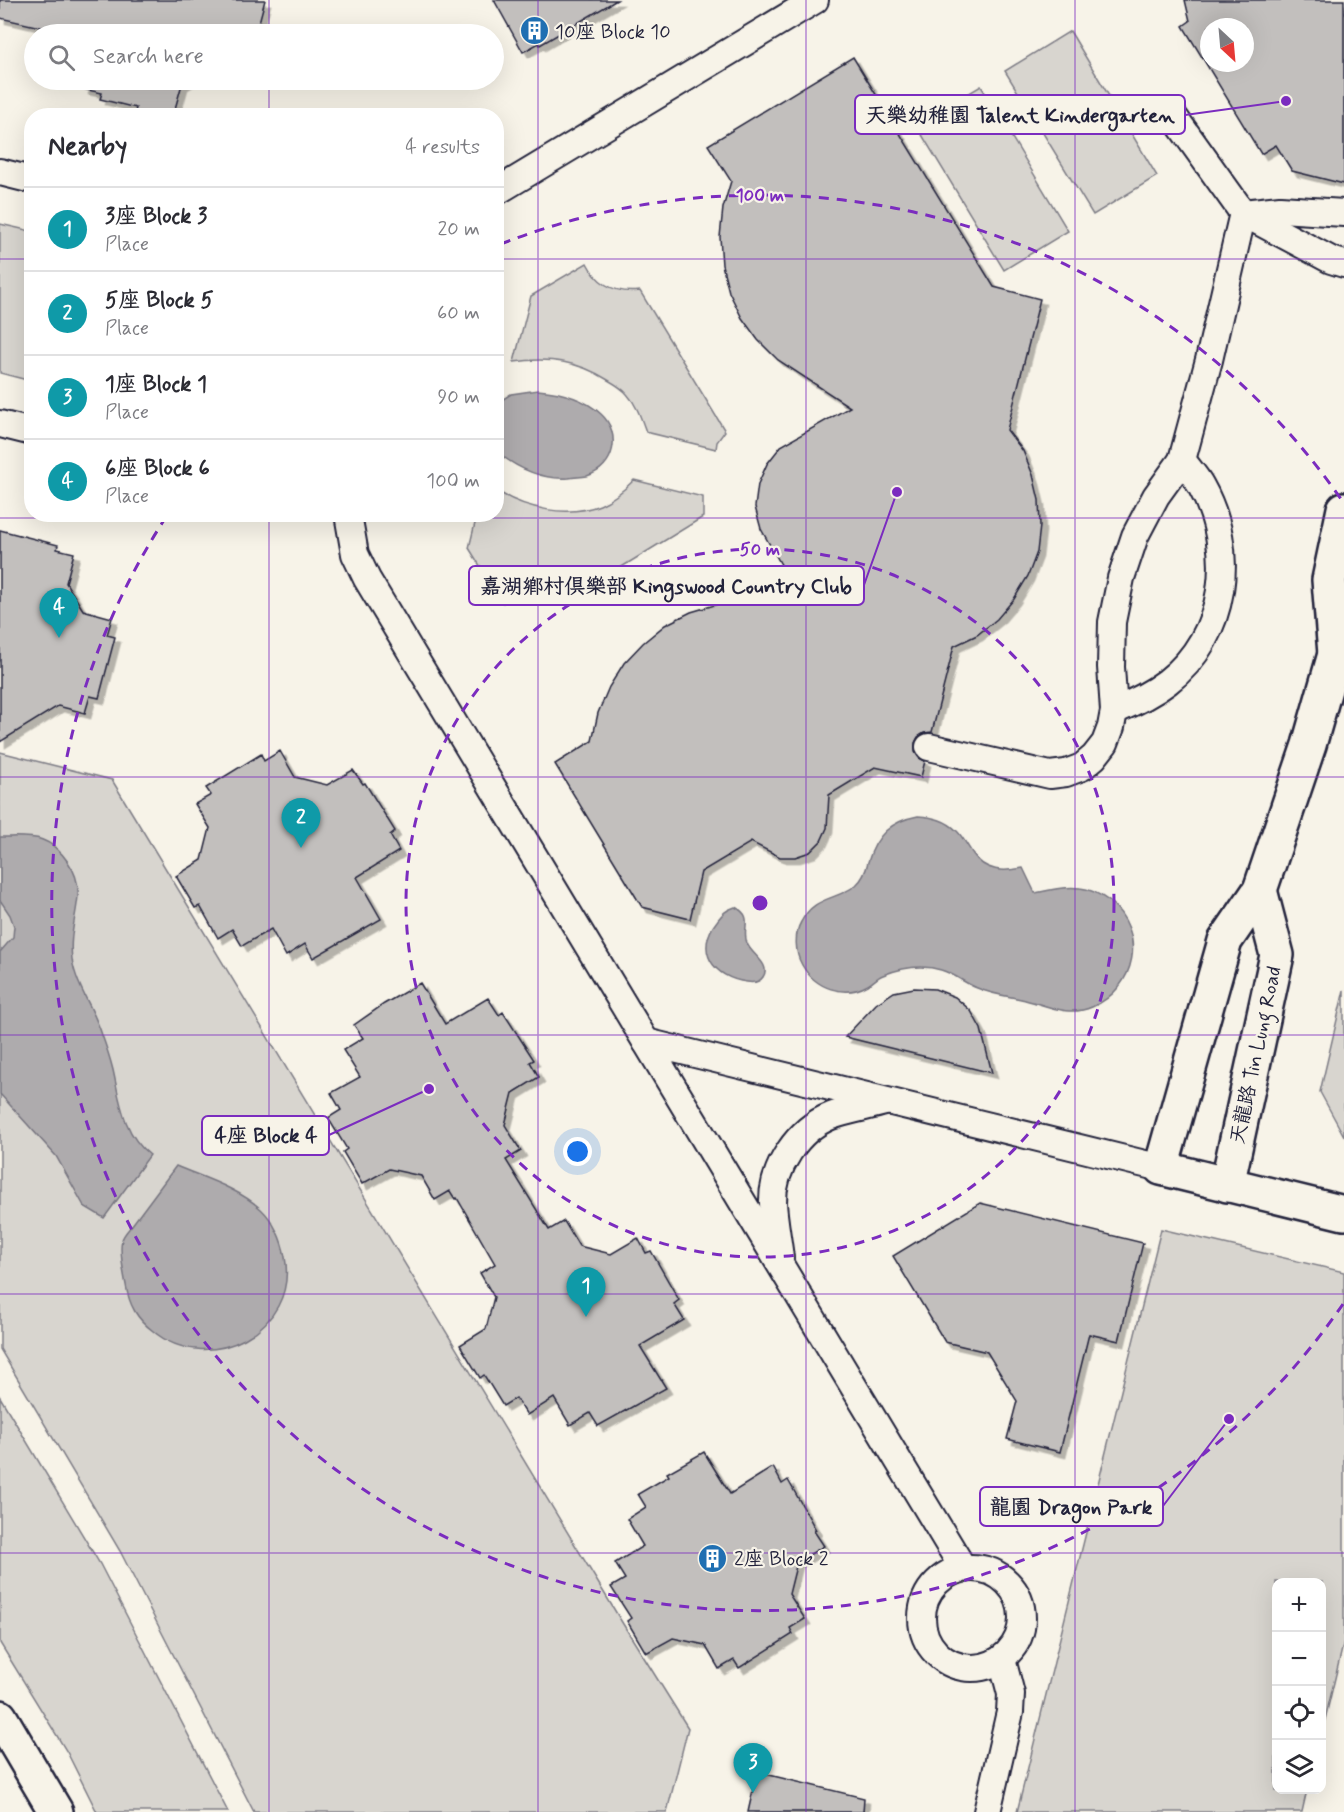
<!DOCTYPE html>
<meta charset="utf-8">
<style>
:root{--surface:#fff;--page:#f7f7f7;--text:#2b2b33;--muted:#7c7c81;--line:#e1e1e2;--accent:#0f766e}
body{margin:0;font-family:Mynerve,"LXGW WenKai TC",sans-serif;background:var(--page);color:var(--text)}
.controls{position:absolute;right:18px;bottom:18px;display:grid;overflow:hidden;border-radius:12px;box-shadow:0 6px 24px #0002}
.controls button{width:54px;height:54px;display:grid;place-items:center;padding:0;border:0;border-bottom:2px solid var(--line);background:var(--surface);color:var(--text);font:30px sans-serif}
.compass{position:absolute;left:1200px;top:18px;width:54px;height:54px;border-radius:50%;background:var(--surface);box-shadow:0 6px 24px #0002;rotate:154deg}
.you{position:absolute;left:578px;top:1152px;width:21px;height:21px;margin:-15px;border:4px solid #fff;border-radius:50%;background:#1a73e8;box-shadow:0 0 0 9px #1a73e833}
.badge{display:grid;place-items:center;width:39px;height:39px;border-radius:50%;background:var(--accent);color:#fff;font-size:20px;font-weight:700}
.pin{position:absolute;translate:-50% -50px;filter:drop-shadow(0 2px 3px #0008)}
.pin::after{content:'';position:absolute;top:32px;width:21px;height:18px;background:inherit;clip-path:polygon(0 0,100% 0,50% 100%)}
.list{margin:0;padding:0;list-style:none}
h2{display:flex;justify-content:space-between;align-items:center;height:78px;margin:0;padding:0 24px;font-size:26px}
h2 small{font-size:20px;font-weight:400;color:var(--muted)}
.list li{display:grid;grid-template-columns:39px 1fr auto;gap:18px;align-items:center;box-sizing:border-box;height:84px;padding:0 24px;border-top:2px solid var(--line)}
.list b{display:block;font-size:22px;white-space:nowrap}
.list p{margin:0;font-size:20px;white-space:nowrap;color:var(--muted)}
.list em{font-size:20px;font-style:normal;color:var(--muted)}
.icon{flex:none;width:33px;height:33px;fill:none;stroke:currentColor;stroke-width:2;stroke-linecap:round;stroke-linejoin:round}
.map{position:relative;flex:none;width:1344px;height:1812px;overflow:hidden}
.search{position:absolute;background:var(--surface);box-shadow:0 6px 24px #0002;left:24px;top:24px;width:480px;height:66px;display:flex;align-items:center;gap:15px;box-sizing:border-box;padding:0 21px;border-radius:33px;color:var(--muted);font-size:22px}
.panel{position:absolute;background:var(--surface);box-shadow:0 6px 24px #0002;left:24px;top:108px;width:480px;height:414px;border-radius:24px}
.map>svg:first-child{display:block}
.green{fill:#d8d5cf;stroke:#7d7c85;stroke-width:1.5}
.water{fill:#aeabad;stroke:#76747f;stroke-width:1.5}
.building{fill:#c2bfbd;stroke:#22223b;stroke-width:1.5;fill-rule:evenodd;filter:url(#shadow)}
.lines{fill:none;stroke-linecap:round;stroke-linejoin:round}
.service-casing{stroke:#22223b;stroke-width:30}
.minor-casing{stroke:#22223b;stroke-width:38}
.primary-casing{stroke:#22223b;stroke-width:38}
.service{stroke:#f7f3e8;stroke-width:26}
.minor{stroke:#f7f3e8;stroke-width:33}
.primary{stroke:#f7f3e8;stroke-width:33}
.grid{fill:none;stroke:#7b2cbf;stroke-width:1.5;stroke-opacity:0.55}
.ring{fill:none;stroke:#7b2cbf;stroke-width:3;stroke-dasharray:10 8}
.labels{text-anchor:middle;stroke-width:4.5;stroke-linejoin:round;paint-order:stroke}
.poi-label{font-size:20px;fill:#22223b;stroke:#f7f3e8;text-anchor:start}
.street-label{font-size:20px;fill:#22223b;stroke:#f7f3e8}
.centre{fill:#7b2cbf;stroke:#f7f3e8;stroke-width:3}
.ring-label{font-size:18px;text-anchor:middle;font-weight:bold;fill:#7b2cbf;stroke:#f7f3e8;stroke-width:4.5;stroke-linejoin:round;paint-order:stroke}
.leader{fill:none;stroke:#7b2cbf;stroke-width:2}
.callout-dot{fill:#7b2cbf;stroke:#f7f3e8;stroke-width:2}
.callout{fill:#f7f3e8;stroke:#7b2cbf;stroke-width:2}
.callout-label{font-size:21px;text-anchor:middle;font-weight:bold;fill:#22223b}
</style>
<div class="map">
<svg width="1344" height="1812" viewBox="0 0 1344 1812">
<defs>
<filter id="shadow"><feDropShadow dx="5.5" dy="5.5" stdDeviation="0" flood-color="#0004"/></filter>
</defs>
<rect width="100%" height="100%" fill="#f7f3e8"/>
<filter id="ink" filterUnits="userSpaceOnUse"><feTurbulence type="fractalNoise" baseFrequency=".0167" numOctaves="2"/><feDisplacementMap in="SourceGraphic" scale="12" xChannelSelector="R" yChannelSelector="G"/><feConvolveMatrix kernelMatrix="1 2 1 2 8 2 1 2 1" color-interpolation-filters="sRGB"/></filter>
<g filter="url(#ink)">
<g class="green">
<path d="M1070,31L1157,176L1093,215L1005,71Z"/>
<path d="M981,86L1068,231L1004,270L916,125Z"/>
<path d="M0,224L31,231V381L0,373Z"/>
<path d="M587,263C598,285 615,294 640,291L725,431L717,442L716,449L646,432C641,418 637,405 627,394C623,389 615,384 608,380C578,361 549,357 514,362L531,296Z"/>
<path d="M634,480L703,497V517L563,603C541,586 525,587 503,603L469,548L477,515L496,514L497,491C525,509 568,518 600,505C614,499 624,490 634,480Z"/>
<path d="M0,752L112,780L623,1624L688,1728L667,1812H254L120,1551L0,1349Z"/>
<path d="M1344,990V1136L1320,1092Z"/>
<path d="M1161,1229L1344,1272V1641L1322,1732V1582H1276V1790H1307L1302,1812H1017Z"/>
<path d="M0,1397L100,1564L228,1812H97L67,1752L0,1643Z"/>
</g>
<g class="water">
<path d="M538,390C561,392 584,398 601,414C622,433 615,468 587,476C581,477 574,477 569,478C541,480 518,469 497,452V403L511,394Z"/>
<path d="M918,816C933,817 946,820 957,831C963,837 968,847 973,854C985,872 1004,872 1023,868L1035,893C1050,890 1065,886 1080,888C1090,889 1101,895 1109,901C1148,933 1136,988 1092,1007C1068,1018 1044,1004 1021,999C1006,996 991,994 977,988C964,983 955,974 941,970C922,964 901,968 883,975C877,977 874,982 868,985C844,999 815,988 802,965C795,953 794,934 801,922C815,895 836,901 856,885C863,879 866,871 868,862C876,835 891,821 918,816Z"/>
<path d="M0,837C32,837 48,833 68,862C75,872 79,883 78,896C76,918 69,936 72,959C76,986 94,1009 102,1035C106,1046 110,1058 113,1070C120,1101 123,1134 150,1155L104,1218L84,1206L56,1156L0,1094V952L13,937L14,926L10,915L0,900Z"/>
<path d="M735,907C755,917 741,928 747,943C750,954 772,964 763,977C759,983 753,983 747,982C713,978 694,950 717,921C723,913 726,910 735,907Z"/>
<path d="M176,1166C204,1178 238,1188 261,1209C274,1221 282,1240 285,1257C299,1331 207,1377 153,1331C137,1319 129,1305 126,1285C124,1275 119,1249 122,1240C123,1235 129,1229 132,1225C147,1205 161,1186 176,1166Z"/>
</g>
<g class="building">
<path d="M0,0H265L256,34H71L0,18Z"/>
<path d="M494,0H617L540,45L539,43L523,52Z"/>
<path d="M1185,0H1344V184L1292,171L1276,145L1261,154L1183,26L1190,21ZM1209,27H1245V63H1209Z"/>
<path d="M853,57L994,287L1040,299L1007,430L1023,451L1033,475L1039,500L1040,526L1037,552L1028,576L1014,599L997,619L977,635L954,646L932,732L924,733L918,737L915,743V752L919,758L925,761L921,777L875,767L829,795L827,828L821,841L810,852L795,857H780L751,842L701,872L690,919L642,907L555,764L592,741L598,713L609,687L624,663L643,643L665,625L691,612L718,604L798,595L761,529L755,507L758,484L767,464L781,446L850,407L778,360L758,340L742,318L729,292L722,265L720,237L723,208L731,181L708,145Z"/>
<path d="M85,80H189L182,84L173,116H134L136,108L100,99L102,93L83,89Z"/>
<path d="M0,530L58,545L57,549L74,553L66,583L83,610L112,618L107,635L115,637L99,698L90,696L85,713L58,706L0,742Z"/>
<path d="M280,751L295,777L327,785L353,770L363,784L365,783L395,831L390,835L399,851L357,877L381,919L313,958L305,944L286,956L271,929L242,946L232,929L218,938L200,906L195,908L176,876L202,860L210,828L195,804L211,795L206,788L261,754L264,761Z"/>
<path d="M420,983L445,1024L488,998L499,1015L503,1012L534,1060L530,1062L539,1077L513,1093L505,1125L521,1151L506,1160L549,1230L564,1221L579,1246L611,1254L638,1238L646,1253L651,1251L679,1300L674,1304L684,1320L640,1346L666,1388L598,1426L590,1413L570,1425L554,1398L527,1415L516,1398L503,1406L484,1375L480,1378L460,1345L486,1329L494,1297L480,1273L495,1264L457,1198L455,1199L450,1191L435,1200L421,1176L389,1169L362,1184L343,1152L347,1149L328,1118L341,1110L331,1093L360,1077L343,1050L363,1038L354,1025L384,1004Z"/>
<path d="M914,988L935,989L955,997L971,1011L981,1029L992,1073L845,1037L876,1004L894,992Z"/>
<path d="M980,1203L1143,1243L1119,1341L1089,1334L1060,1452L1007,1439L1017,1401L987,1352L945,1342L893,1256Z"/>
<path d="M704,1452L730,1494L773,1467L782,1484L788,1480L816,1530L814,1531L824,1546L797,1562L789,1594L805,1619L790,1628L793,1634L739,1668L734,1660L719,1669L705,1645L673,1638L646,1653L627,1621L631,1618L611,1587L625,1579L615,1563L643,1546L627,1519L646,1507L638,1494L669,1476L667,1473Z"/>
<path d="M757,1772L864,1798L863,1812H748Z"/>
</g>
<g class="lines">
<defs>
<g id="service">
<path d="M1175,118L1243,213L1331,260L1344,264"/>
<path d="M0,172L32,180"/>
<path d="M496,192L815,0"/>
<path d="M1243,213L1280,209L1344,213"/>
<path d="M0,424L32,432"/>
<path d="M348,514L355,554L367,579L963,1568"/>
<path d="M1114,711C1133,703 1150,695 1167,682C1227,636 1237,550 1201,486C1196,477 1188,468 1182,460"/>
<path d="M929,747L1050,775L1066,773L1082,767L1094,757L1105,743L1111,727L1114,711L1111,667L1112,622L1121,578L1135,536L1156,496L1182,460L1209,360L1243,213"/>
<path d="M646,1042L1161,1168"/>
<path d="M780,1258C778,1240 774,1221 773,1203C772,1168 798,1129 831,1116C848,1110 867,1107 885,1102"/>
<circle cx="972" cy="1618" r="50"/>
<path d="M987,1812L1010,1712L1011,1694L1002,1659"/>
</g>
<g id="minor">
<path d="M1344,640L1335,654L1309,745L1260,890L1225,941L1161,1168L1344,1213"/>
<path d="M1335,654L1329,580L1344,509"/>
<path d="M1227,1185L1277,955L1260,890"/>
</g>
<path id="primary" d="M0,1717L56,1812"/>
</defs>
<use href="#service" class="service-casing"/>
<use href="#minor" class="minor-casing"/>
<use href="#primary" class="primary-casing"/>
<use href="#service" class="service"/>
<use href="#minor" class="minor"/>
<use href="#primary" class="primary"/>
</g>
</g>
<path class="grid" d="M269,0V34M538,0V1812M806,0V1812M1075,0V1812M269,80V116M0,259H32M496,259H1344M269,514V1812M0,518H1344M0,777H1344M0,1035H1344M0,1294H1344M0,1553H1344"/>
<g class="ring">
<circle cx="760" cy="903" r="354"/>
<path d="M1343 1304A708 708 0 0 1 166 517M501 244A708 708 0 0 1 1343 502"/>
</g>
<defs>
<symbol id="building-disc" viewBox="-11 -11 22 22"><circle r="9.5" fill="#1f6fb2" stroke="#f7f3e8"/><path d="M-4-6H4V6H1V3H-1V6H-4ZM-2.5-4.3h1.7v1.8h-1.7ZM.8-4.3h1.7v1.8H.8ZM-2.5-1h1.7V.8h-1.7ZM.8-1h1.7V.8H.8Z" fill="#fff"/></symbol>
</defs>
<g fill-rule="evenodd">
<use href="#building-disc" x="518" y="14" width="33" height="33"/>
<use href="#building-disc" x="696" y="1542" width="33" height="33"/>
</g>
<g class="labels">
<g class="poi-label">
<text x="555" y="38">10座 Block 10</text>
<text x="734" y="1565">2座 Block 2</text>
</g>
<g class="street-label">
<text transform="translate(1255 1055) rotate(-78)" y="7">天龍路 Tin Lung Road</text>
</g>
</g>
<circle cx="760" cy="903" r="9" class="centre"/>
<g class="ring-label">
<text x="760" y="201">100 m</text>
<text x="760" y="555">50 m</text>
</g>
<path class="leader" d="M1286 101L1185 115M897 492L864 585M429 1089L329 1135M1229 1419L1163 1506"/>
<g class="callout-dot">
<circle cx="1286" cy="101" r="6"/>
<circle cx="897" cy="492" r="6"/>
<circle cx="429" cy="1089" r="6"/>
<circle cx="1229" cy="1419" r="6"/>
</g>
<g class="callout">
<rect x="855" y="95" width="330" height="39" rx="6"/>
<rect x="469" y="566" width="395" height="39" rx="6"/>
<rect x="202" y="1116" width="127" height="39" rx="6"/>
<rect x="980" y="1487" width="183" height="39" rx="6"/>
</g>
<g class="callout-label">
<text x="1020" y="122">天樂幼稚園 Talent Kindergarten</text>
<text x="666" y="593">嘉湖鄉村俱樂部 Kingswood Country Club</text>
<text x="266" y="1142">4座 Block 4</text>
<text x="1071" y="1514">龍園 Dragon Park</text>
</g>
</svg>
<div class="controls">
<button>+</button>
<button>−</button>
<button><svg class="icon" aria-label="locate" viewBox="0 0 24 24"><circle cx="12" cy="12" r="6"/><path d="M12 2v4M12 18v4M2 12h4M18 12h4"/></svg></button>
<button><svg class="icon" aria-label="layers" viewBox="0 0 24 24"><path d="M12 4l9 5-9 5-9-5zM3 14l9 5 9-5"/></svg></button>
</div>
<svg class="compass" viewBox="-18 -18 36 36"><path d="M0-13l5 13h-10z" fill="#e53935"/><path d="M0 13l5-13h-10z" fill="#7c7c81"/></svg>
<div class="you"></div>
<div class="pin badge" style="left:586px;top:1317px;background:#0f9aa8">1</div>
<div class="pin badge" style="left:301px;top:848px;background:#0f9aa8">2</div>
<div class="pin badge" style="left:753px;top:1793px;background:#0f9aa8">3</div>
<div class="pin badge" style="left:59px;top:638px;background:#0f9aa8">4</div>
<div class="search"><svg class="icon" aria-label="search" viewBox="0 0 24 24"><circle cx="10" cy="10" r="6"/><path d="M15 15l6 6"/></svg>Search here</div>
<section class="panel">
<h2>Nearby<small>4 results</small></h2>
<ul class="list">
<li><span class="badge" style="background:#0f9aa8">1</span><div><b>3座 Block 3</b><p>Place</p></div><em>20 m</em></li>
<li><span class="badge" style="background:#0f9aa8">2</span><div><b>5座 Block 5</b><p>Place</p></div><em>60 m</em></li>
<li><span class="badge" style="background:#0f9aa8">3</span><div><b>1座 Block 1</b><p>Place</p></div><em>90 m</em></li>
<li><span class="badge" style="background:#0f9aa8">4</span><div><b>6座 Block 6</b><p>Place</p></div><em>100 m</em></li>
</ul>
</section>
</div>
